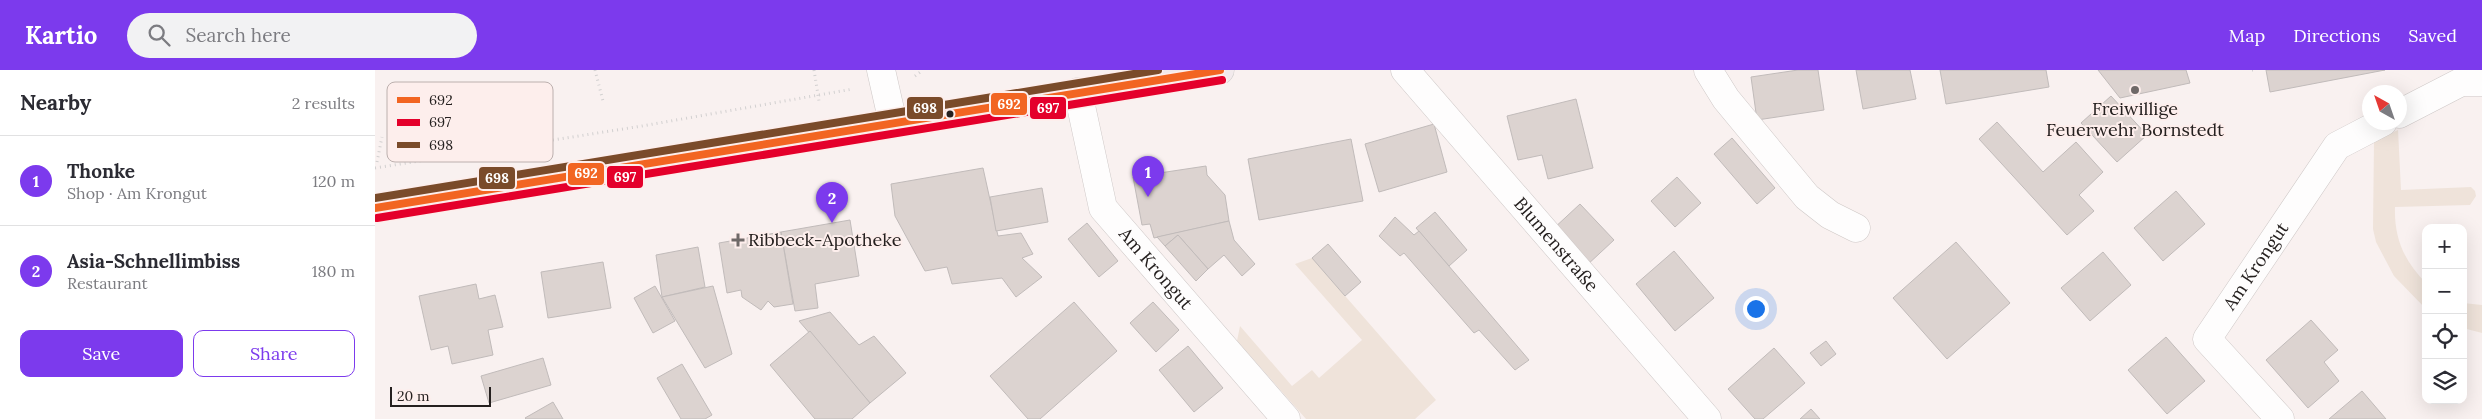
<!DOCTYPE html>
<meta charset="utf-8">
<style>
:root{--surface:#fff;--page:#f2f2f3;--text:#2b2b33;--muted:#7c7c81;--line:#e1e1e2;--accent:#7c3aed}
body{margin:0;font-family:Lora,serif;background:var(--page);color:var(--text)}
.controls{position:absolute;right:15px;bottom:15px;display:grid;overflow:hidden;border-radius:10px;box-shadow:0 5px 20px #0002}
.controls button{width:45px;height:45px;display:grid;place-items:center;padding:0;border:0;border-bottom:1px solid var(--line);background:var(--surface);color:var(--text);font:25px sans-serif}
.compass{position:absolute;left:1987px;top:15px;width:45px;height:45px;border-radius:50%;background:var(--surface);box-shadow:0 5px 20px #0002;rotate:320deg}
.scale{position:absolute;left:15px;bottom:12px;width:101px;box-sizing:border-box;padding-left:5px;border:2px solid #25201f;border-top:0;font-size:14px;line-height:18px;white-space:nowrap;color:#25201f;-webkit-text-stroke:4px #fdeeec;paint-order:stroke}
.you{position:absolute;left:1380px;top:238px;width:18px;height:18px;margin:-12px;border:4px solid #fff;border-radius:50%;background:#1a73e8;box-shadow:0 0 0 8px #1a73e833}
.badge{display:grid;place-items:center;width:32px;height:32px;border-radius:50%;background:var(--accent);color:#fff;font-size:16px;font-weight:700}
.pin{position:absolute;translate:-50% -41px;filter:drop-shadow(0 1px 2px #0008)}
.pin::after{content:'';position:absolute;top:26px;width:18px;height:15px;background:inherit;clip-path:polygon(0 0,100% 0,50% 100%)}
.list{margin:0;padding:0;list-style:none}
h2{display:flex;justify-content:space-between;align-items:center;height:65px;margin:0;padding:0 20px;font-size:21px}
h2 small{font-size:16px;font-weight:400;color:var(--muted)}
.list li{display:grid;grid-template-columns:32px 1fr auto;gap:15px;align-items:center;box-sizing:border-box;height:90px;padding:0 20px;border-top:1px solid var(--line)}
.list b{display:block;font-size:19px;white-space:nowrap}
.list p{margin:0;font-size:16px;white-space:nowrap;color:var(--muted)}
.list em{font-size:16px;font-style:normal;color:var(--muted)}
.actions{display:flex;gap:10px;padding:15px 20px}
.actions a{flex:1;padding:11px 0;border:1px solid var(--accent);border-radius:10px;text-align:center;font-size:18px;color:var(--accent)}
.actions .main{background:var(--accent);color:#fff}
.icon{flex:none;width:28px;height:28px;fill:none;stroke:currentColor;stroke-width:2;stroke-linecap:round;stroke-linejoin:round}
.map{position:relative;flex:none;width:2107px;height:349px;overflow:hidden}
header{display:flex;align-items:center;gap:30px;box-sizing:border-box;height:70px;padding:0 25px;background:var(--accent);color:#fff}
header strong{font-size:24px}
nav{display:flex;gap:28px;margin-inline-start:auto;font-size:18px}
.search{width:350px;height:45px;background:var(--page);display:flex;align-items:center;gap:12px;box-sizing:border-box;padding:0 18px;border-radius:28px;color:var(--muted);font-size:19px}
main{display:flex}
aside{flex:1;background:var(--surface)}
.map>svg:first-child{display:block}
.green{fill:#efe3da}
.building{fill:#dcd3d0;stroke:#c1bbba}
.lines{fill:none;stroke-linecap:round;stroke-linejoin:round}
.minor-casing{stroke:#cec8c7;stroke-width:29}
.major-casing{stroke:#d1cecd;stroke-width:29}
.path{stroke:#d2d0d0;stroke-width:3;stroke-dasharray:1 4;stroke-linecap:butt}
.minor{stroke:#fefdfd;stroke-width:28}
.major{stroke:#f2eaec;stroke-width:28}
.bus-1-casing{stroke:#fdeeec;stroke-width:11}
.bus-2-casing{stroke:#fdeeec;stroke-width:11}
.bus-3-casing{stroke:#fdeeec;stroke-width:11}
.bus-1{stroke:#f26522;stroke-width:8}
.bus-2{stroke:#e4002b;stroke-width:8}
.bus-3{stroke:#7a4b2a;stroke-width:8}
.poi-dot{fill:#6f6968;stroke:#fdeeec;stroke-width:2}
.bus-dot{fill:#25201f;stroke:#fdeeec;stroke-width:2}
.labels{text-anchor:middle;stroke-width:4;stroke-linejoin:round;paint-order:stroke}
.poi-label{font-size:18px;fill:#25201f;stroke:#fdeeec}
.street-label{font-size:18px;fill:#25201f;stroke:#fdeeec}
.key{fill:#fdeeec;stroke:#bcb0ae;stroke-width:1}
.key-label{font-size:14px;fill:#25201f}
.line-badge{stroke:#fdeeec;stroke-width:2}
.badge-label{font-size:14px;text-anchor:middle;font-weight:bold;fill:#fff}
</style>
<header>
<strong>Kartio</strong>
<div class="search"><svg class="icon" aria-label="search" viewBox="0 0 24 24"><circle cx="10" cy="10" r="6"/><path d="M15 15l6 6"/></svg>Search here</div>
<nav><a>Map</a><a>Directions</a><a>Saved</a></nav>
</header>
<main>
<aside>
<h2>Nearby<small>2 results</small></h2>
<ul class="list">
<li><span class="badge">1</span><div><b>Thonke</b><p>Shop · Am Krongut</p></div><em>120 m</em></li>
<li><span class="badge">2</span><div><b>Asia-Schnellimbiss</b><p>Restaurant</p></div><em>180 m</em></li>
</ul>
<div class="actions"><a class="main">Save</a><a>Share</a></div>
</aside>
<div class="map">
<svg width="2107" height="349" viewBox="0 0 2107 349">
<rect width="100%" height="100%" fill="#f9f1f0"/>
<g class="green">
<path d="M2023,60L2026,120L2096,117L2100,121L2101,126L2095,135L2020,137C2019,168 2029,191 2051,213V239L2019,206L2001,172L1998,159L1999,71Z"/>
<path d="M937,188L1061,330L1040,349H931L862,271L865,256L917,316L937,300L944,308L987,270L920,194Z"/>
<path d="M2088,233L2107,235V263L2088,258Z"/>
</g>
<g class="building">
<path d="M1423,0H1443L1449,40L1382,50L1376,7Z"/>
<path d="M1481,0H1535L1541,29L1488,39Z"/>
<path d="M1565,0H1671L1674,17L1571,34Z"/>
<path d="M1723,0H1811L1815,13L1745,28Z"/>
<path d="M1891,0H2010L1895,22Z"/>
<path d="M1736,26L1772,65L1742,92L1706,53Z"/>
<path d="M1201,29L1218,98L1173,109L1167,85L1143,90L1132,46Z"/>
<path d="M1622,52L1668,102L1701,72L1728,102L1704,125L1719,141L1692,165L1604,69Z"/>
<path d="M1059,54L1072,102L1004,122L990,74Z"/>
<path d="M1357,68L1400,118L1382,134L1339,84Z"/>
<path d="M976,69L988,131L884,150L873,89Z"/>
<path d="M831,96L832,105L850,125L854,151L779,168L775,154L767,155L758,107Z"/>
<path d="M608,98L623,166L646,163L658,184L647,188L667,207L641,227L627,208L577,214L572,197L550,201L520,146L516,114Z"/>
<path d="M1302,107L1326,133L1300,157L1276,131Z"/>
<path d="M667,118L673,152L621,161L615,127Z"/>
<path d="M1801,121L1830,154L1788,191L1759,158Z"/>
<path d="M1205,134L1239,170L1211,196L1177,160Z"/>
<path d="M1060,142L1092,180L1074,196L1041,158Z"/>
<path d="M1020,147L1039,165L1044,161L1154,290L1140,300L1104,260L1099,263L1029,183L1025,186L1004,166Z"/>
<path d="M475,150L484,206L440,214L443,238L420,241L406,162Z"/>
<path d="M854,151L859,170L880,194L867,206L849,185L833,199L803,165L790,176L782,167Z"/>
<path d="M712,153L743,191L724,207L693,169Z"/>
<path d="M406,162L418,234L399,237L393,231L386,240L367,227L366,220L352,223L344,173Z"/>
<path d="M803,165L833,199L821,211L790,176Z"/>
<path d="M1581,172L1635,233L1572,289L1518,228Z"/>
<path d="M953,174L986,212L970,226L937,188Z"/>
<path d="M323,177L330,217L287,227L281,185Z"/>
<path d="M1299,181L1339,228L1300,261L1261,214Z"/>
<path d="M1728,182L1756,215L1715,251L1686,218Z"/>
<path d="M228,192L236,238L173,248L166,202Z"/>
<path d="M101,214L104,229L120,225L128,257L113,260L118,285L77,294L73,276L56,280L44,226Z"/>
<path d="M280,216L300,251L278,263L259,228Z"/>
<path d="M338,216L357,284L330,298L287,227Z"/>
<path d="M699,232L742,281L665,349H653L615,306Z"/>
<path d="M778,232L804,260L781,282L755,253Z"/>
<path d="M455,242L484,275L499,266L531,303L495,333L424,251Z"/>
<path d="M1936,250L1963,280L1949,292L1964,311L1933,338L1891,290Z"/>
<path d="M435,261L495,333L477,349H440L395,295Z"/>
<path d="M1791,267L1830,311L1792,344L1753,300Z"/>
<path d="M1451,271L1461,284L1446,296L1435,283Z"/>
<path d="M813,276L848,318L819,342L784,300Z"/>
<path d="M1399,278L1430,313L1388,349H1380L1353,319Z"/>
<path d="M168,288L176,315L114,333L106,306Z"/>
<path d="M307,294L337,345L330,349H306L282,308Z"/>
<path d="M1987,321L2011,349H1954Z"/>
<path d="M178,332L188,349H151L150,348Z"/>
<path d="M1436,339L1445,349H1425Z"/>
</g>
<g class="lines">
<defs>
<g id="minor">
<path d="M506,0L518,53"/>
<path id="s1" d="M1030,0L1332,349"/>
<path d="M1333,0L1351,29L1432,127L1455,145L1481,158"/>
<path id="s2" d="M703,22L728,138L911,349"/>
<path d="M2024,44L2086,12H2107"/>
<path id="s3" d="M1905,349L1832,269L1962,76L2008,52"/>
</g>
<path id="major" d="M0,138L845,0"/>
</defs>
<use href="#minor" class="minor-casing"/>
<use href="#major" class="major-casing"/>
<g class="path">
<path d="M220,0L228,31"/>
<path d="M439,0L444,31"/>
<path d="M1877,0H1881"/>
<path d="M540,6L548,0"/>
<path d="M2,92L7,67"/>
<path d="M0,98L267,56L478,19"/>
</g>
<use href="#minor" class="minor"/>
<use href="#major" class="major"/>
<defs>
<path id="bus-1" d="M0,138L845,0"/>
<path id="bus-2" d="M2,148L847,10"/>
<path id="bus-3" d="M0,128L783,0"/>
</defs>
<use href="#bus-1" class="bus-1-casing"/>
<use href="#bus-2" class="bus-2-casing"/>
<use href="#bus-3" class="bus-3-casing"/>
<use href="#bus-1" class="bus-1"/>
<use href="#bus-2" class="bus-2"/>
<use href="#bus-3" class="bus-3"/>
</g>
<g class="poi-dot">
<circle cx="1760" cy="20" r="5"/>
<path d="M360.5 162.5h5v5h5v5h-5v5h-5v-5h-5v-5h5z"/>
</g>
<circle class="bus-dot" cx="575" cy="44" r="4.5"/>
<g class="labels">
<g class="poi-label">
<text x="1760" y="45">Freiwillige<tspan x="1760" dy="21">Feuerwehr Bornstedt</tspan></text>
<text x="373" y="176" text-anchor="start">Ribbeck-Apotheke</text>
</g>
<g class="street-label">
<text dy="6" stroke="none"><textPath href="#s1" startOffset="231">Blumenstraße</textPath></text>
<text dy="6" stroke="none"><textPath href="#s3" startOffset="196">Am Krongut</textPath></text>
<text dy="6" stroke="none"><textPath href="#s2" startOffset="199">Am Krongut</textPath></text>
</g>
</g>
<rect x="12" y="12" width="166" height="80" rx="8" class="key"/>
<rect x="22" y="27" width="23" height="6" fill="#f26522"/>
<rect x="22" y="49" width="23" height="7" fill="#e4002b"/>
<rect x="22" y="72" width="23" height="6" fill="#7a4b2a"/>
<g class="key-label">
<text x="54" y="35">692</text>
<text x="54" y="57">697</text>
<text x="54" y="80">698</text>
</g>
<g class="line-badge">
<rect x="615" y="22" width="38" height="24" rx="5" fill="#f26522"/>
<rect x="531" y="26" width="38" height="24" rx="5" fill="#7a4b2a"/>
<rect x="654" y="26" width="38" height="24" rx="5" fill="#e4002b"/>
<rect x="192" y="92" width="38" height="24" rx="5" fill="#f26522"/>
<rect x="231" y="95" width="38" height="24" rx="5" fill="#e4002b"/>
<rect x="103" y="96" width="38" height="24" rx="5" fill="#7a4b2a"/>
</g>
<g class="badge-label">
<text x="634" y="39">692</text>
<text x="550" y="43">698</text>
<text x="673" y="43">697</text>
<text x="211" y="108">692</text>
<text x="250" y="112">697</text>
<text x="122" y="113">698</text>
</g>
</svg>
<div class="controls">
<button>+</button>
<button>−</button>
<button><svg class="icon" aria-label="locate" viewBox="0 0 24 24"><circle cx="12" cy="12" r="6"/><path d="M12 2v4M12 18v4M2 12h4M18 12h4"/></svg></button>
<button><svg class="icon" aria-label="layers" viewBox="0 0 24 24"><path d="M12 4l9 5-9 5-9-5zM3 14l9 5 9-5"/></svg></button>
</div>
<svg class="compass" viewBox="-18 -18 36 36"><path d="M0-13l5 13h-10z" fill="#e53935"/><path d="M0 13l5-13h-10z" fill="#7c7c81"/></svg>
<div class="scale">20 m</div>
<div class="you"></div>
<div class="pin badge" style="left:773px;top:127px">1</div>
<div class="pin badge" style="left:457px;top:153px">2</div>
</div>
</main>
